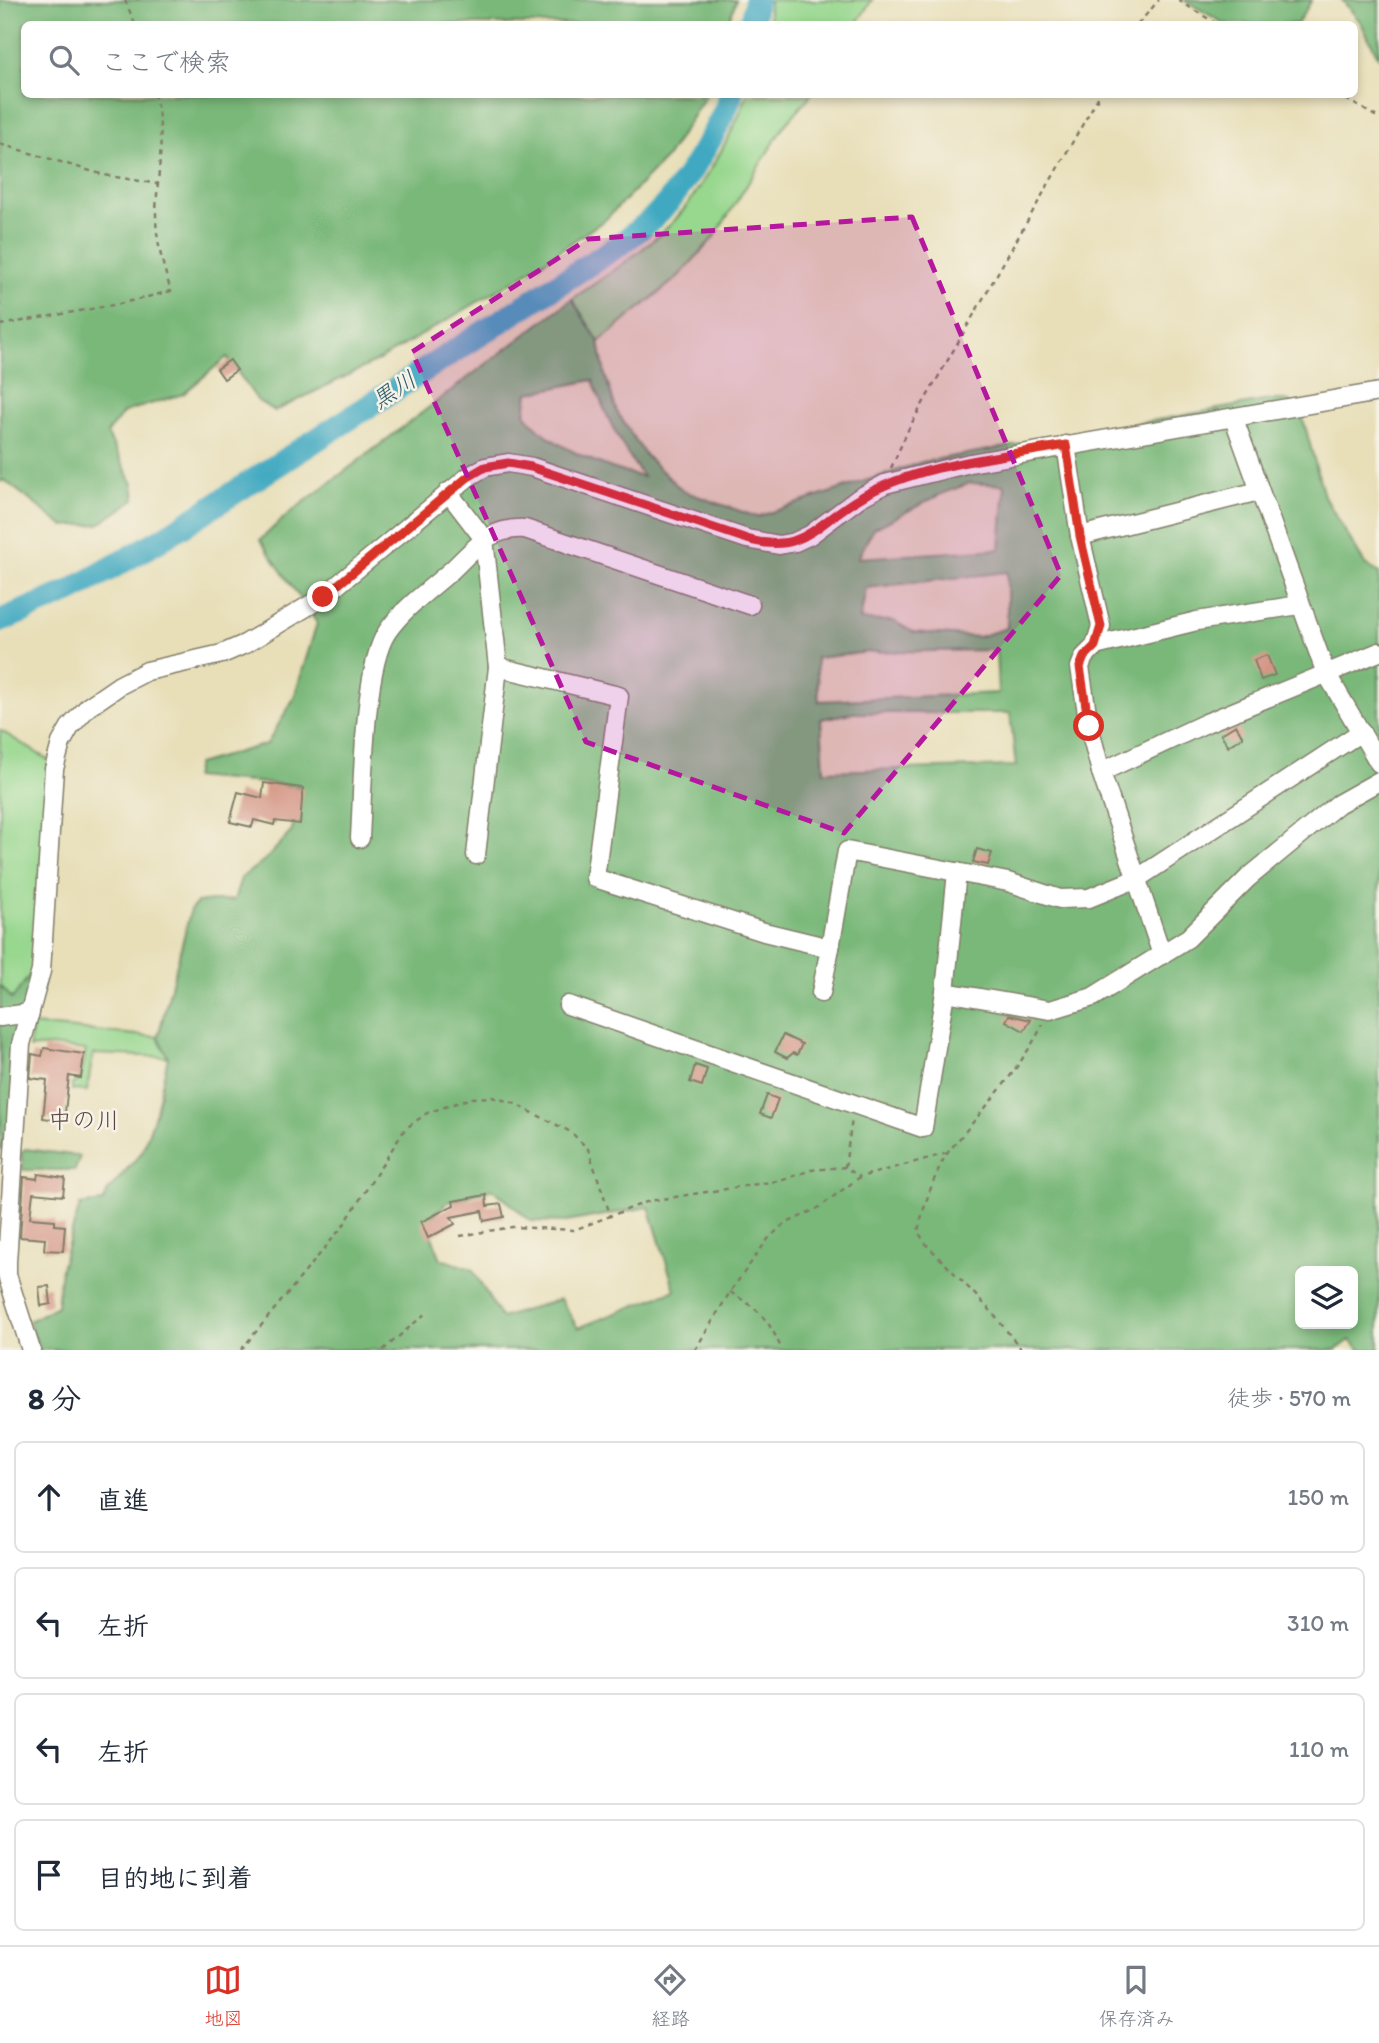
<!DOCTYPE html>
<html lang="ja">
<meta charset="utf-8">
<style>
:root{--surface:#fff;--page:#f6f6f7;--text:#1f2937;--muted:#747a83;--line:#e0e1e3;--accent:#d93025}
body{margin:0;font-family:Itim,"Klee One",sans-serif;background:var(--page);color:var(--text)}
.controls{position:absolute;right:21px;bottom:21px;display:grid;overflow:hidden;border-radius:10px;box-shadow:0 4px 10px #0003}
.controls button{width:63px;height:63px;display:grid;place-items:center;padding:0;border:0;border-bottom:2px solid var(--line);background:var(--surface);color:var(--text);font:35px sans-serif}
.stop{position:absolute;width:21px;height:21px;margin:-16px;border:5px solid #d93025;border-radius:50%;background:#fff}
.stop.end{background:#d93025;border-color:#fff;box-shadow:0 2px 7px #0008}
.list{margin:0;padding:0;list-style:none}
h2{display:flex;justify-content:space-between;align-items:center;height:91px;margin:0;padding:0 28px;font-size:30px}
h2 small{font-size:23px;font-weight:400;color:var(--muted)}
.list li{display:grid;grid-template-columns:46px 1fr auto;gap:21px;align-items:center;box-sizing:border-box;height:112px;margin:0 14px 14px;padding:0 14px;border:2px solid var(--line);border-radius:10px}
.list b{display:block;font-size:26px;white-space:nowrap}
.list em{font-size:23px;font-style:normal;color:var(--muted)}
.icon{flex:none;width:38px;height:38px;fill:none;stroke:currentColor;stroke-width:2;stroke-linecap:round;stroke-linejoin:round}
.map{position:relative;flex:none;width:1379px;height:1350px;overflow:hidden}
.search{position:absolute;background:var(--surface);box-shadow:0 4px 10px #0003;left:21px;right:21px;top:21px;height:77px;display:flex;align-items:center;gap:18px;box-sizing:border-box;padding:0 24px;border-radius:10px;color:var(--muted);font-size:26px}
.sheet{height:595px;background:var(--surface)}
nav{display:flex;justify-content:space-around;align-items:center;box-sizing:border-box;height:98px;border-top:2px solid var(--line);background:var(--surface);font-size:19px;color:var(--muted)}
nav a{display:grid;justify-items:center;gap:4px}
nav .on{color:var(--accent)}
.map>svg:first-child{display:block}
.green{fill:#97d78e;stroke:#5a7a55;stroke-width:2}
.forest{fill:#79b879;stroke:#4a6a4a;stroke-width:2;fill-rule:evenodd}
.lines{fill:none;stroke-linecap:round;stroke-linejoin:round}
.river{stroke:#41a9c1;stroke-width:24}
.building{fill:#d49585}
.minor-casing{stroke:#827e6a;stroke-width:21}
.path{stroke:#827e6a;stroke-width:2.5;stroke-dasharray:5 5;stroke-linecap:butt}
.minor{stroke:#fff;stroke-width:18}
.route{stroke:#d93025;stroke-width:9}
.marked{fill:#b5179e;fill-opacity:0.2;stroke:#b5179e;stroke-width:5;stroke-dasharray:14 9;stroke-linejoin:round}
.labels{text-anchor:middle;stroke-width:5;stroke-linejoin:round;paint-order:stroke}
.water-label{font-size:24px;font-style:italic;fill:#2d5b66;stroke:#f7f3e8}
.neighbourhood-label{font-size:24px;fill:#5c4641;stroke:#f7f3e8}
</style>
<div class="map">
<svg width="1379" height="1350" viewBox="0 0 1379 1350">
<rect width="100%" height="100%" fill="#f7f3e8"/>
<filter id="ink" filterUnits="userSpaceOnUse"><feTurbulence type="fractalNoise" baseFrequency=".0143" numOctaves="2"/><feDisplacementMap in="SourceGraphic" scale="14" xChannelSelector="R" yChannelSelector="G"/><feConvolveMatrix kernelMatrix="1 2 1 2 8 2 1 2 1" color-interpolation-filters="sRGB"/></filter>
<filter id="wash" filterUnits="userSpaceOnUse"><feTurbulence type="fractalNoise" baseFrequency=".00686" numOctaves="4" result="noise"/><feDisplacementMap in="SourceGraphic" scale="28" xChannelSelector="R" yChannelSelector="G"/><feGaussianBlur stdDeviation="1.57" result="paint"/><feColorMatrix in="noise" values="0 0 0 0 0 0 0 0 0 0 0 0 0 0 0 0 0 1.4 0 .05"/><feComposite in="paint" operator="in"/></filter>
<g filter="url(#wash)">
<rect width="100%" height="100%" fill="#e8dfb9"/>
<g class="green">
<path d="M769,0H872L856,24H769Z"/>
<path d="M747,95H811L784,126L715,236L679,276L599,342L572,299C606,276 641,253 671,224C697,198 735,130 747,95Z"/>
<path d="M0,730L50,761L33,971L12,999L0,985Z"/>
<path d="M33,1025L158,1037L168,1057L93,1054L87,1091L72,1090V1084L80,1080L86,1050L50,1046L29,1048Z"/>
</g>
<g class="forest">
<path d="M0,0H736L728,24H24V94L706,95L666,158L606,219L522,276L377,361L275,411L258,401L227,357L183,394L124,412L107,433L133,484L135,499L99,524L63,526L4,480L0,482Z"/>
<path d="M1184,0H1312L1297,24H1225Z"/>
<path d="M1342,0H1379V58L1360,21Z"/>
<path d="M572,299L599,342L605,375L617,412L646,456L683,491L757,517L922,462L1269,400H1286L1301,411L1324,496L1365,564L1379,573V1350H1361L1350,1340L1336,1350H39L29,1321L57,1306L61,1268L80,1205L103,1202L108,1191L142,1152L156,1111L168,1057L158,1037L191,909L198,902L234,900L241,878L267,858L292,831L299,786L194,777L197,764L267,744L294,698L317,623L260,540L287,515ZM593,380C605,416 621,446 643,477C607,469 545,445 525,413L528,393ZM970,483L1005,485L1000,549L858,558L873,529L939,495ZM1007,572V628L978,637L913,632L894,621L860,620L866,588ZM996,650L998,693L819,701L816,658L869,652ZM852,713H1010L1016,766L824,771L821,719ZM493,1189L531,1221L566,1222L649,1207L675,1290L578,1328L560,1299L501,1318L472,1269L441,1259L426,1222L448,1202ZM1300,1271H1353V1324H1300Z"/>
<path d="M33,971L8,1150L1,1149L0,985L12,999Z"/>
<path d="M25,1149L80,1156L75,1170H23L21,1153Z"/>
</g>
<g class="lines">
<g class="river">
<path d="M751,24L756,0"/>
<path d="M0,621L71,591L162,539L621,244C633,234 648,224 659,212C681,191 723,123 731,94"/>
</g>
</g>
<g id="blocks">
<g class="building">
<path d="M230,360L237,370L224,379L217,369Z"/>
<path d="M1267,655L1275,675L1261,680L1254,660Z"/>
<path d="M1236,725L1243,737L1228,746L1221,734Z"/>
<path d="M264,783L303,788L300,824L275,821L274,825L254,820L252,827L230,822L238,792L262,798Z"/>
<path d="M977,849L992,853L988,865L973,862Z"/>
<path d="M1009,1015L1031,1020L1024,1031L1006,1021Z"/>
<path d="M783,1035L802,1044L797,1055L793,1053L787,1058L775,1052Z"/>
<path d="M44,1048L84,1054L81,1078L69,1076L64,1121L43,1118L47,1080L30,1078L32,1054L42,1056Z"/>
<path d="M695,1065L707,1069L702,1086L690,1082Z"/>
<path d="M767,1095L778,1099L771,1118L760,1114Z"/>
<path d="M38,1174L65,1178L63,1196L33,1193L30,1218L55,1220V1225L65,1226L63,1251L44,1250L45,1239L20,1237L24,1177L37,1179Z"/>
<path d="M486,1195L487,1206L501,1204L504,1217L484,1221L482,1211L451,1217L455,1224L428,1238L421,1222L454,1205L453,1201Z"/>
<path d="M49,1286L51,1304L41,1306L39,1287Z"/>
</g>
</g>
</g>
<g filter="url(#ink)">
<use href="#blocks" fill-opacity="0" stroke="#827e6a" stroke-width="2"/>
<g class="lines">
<defs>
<g id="minor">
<path d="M1234,419L1325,671L1379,763"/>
<path d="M1066,445L1080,536L1101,626L1095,646L1084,657L1080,667L1089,726L1101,772L1162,955"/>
<path d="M448,492L484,539L498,667L619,696L595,878L764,932L830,948L847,851L1008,882L1060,899L1089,898L1138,878L1361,732"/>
<path d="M1080,536L1259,491"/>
<path d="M1095,646L1197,621L1299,605"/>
<path d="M1101,772L1206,723L1379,652"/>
<path d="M360,838C363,789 363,668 387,632C403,608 432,588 453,569C477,546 490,527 525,529L750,605"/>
<path d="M476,855L498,667"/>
<path d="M957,872L945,992L1050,1010L1093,997L1188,938L1248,878L1338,804L1379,781"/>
<path d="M821,993L830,948"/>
<path d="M568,1005L923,1128L945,992"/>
<path d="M0,1017L30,1013"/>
<path d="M31,1350L7,1275V1262L21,1044L41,971L54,769L61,743L70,727L88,707L120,685L147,671L222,654L245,644L323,597L468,477L485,467L508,463L532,467L747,539L779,545L795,542L810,535L859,498L885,484L970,463L1379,392"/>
</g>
</defs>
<use href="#minor" class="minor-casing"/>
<g class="path">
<path d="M125,0L135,24"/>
<path d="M1178,0L1217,24"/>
<path d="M1138,24L1159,0"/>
<path d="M1337,94L1379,118"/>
<path d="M0,144L104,175L158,184"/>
<path d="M0,325L119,304L171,291C163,266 156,241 156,215C157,169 167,140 154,94"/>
<path d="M891,468L909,428L1100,94"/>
<path d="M845,1167L852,1119"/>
<path d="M460,1236L512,1227L574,1230L649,1201L783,1180L811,1170L845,1167L860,1177"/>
<path d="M730,1292C760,1310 768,1318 782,1350"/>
<path d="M241,1350L343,1226L405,1129L427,1113L471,1098L492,1097L511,1102L571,1132L588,1149L611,1217"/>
<path d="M383,1350L426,1313"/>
<path d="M695,1350L730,1292L768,1239L783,1225L818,1208L860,1177L948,1153"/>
<path d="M1022,1350L990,1310L927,1245L918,1232C922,1211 936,1168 949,1151C982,1111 1019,1071 1043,1024"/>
</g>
<use href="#minor" class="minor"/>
</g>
</g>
<g class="lines" filter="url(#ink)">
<path class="route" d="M323,597L468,477L485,467L508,463L531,467L747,539C803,556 816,523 860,498C917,464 1001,457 1066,445L1080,536L1101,626L1095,646L1084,657L1080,667L1089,726"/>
</g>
<path class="marked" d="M912,217L1061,575L844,833L586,742L412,352L588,239Z"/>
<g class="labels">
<g class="water-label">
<text transform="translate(394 390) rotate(-33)" y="8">黒川</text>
</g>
<g class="neighbourhood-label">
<text x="84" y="1128">中の川</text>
</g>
</g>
</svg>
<div class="controls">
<button><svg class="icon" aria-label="layers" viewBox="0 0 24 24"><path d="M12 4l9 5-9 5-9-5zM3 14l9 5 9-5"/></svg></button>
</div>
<div class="stop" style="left:1089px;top:726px"></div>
<div class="stop end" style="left:323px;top:597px"></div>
<div class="search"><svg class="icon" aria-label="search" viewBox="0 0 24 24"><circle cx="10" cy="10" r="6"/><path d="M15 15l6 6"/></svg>ここで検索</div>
</div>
<section class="sheet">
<h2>8 分<small>徒歩 · 570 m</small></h2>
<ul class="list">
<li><svg class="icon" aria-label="ahead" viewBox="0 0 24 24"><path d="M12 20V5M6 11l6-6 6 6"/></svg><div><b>直進</b></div><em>150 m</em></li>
<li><svg class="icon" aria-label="left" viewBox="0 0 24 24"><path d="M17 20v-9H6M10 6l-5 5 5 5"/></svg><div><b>左折</b></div><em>310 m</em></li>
<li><svg class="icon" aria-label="left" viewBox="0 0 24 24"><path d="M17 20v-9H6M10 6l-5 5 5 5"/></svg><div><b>左折</b></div><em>110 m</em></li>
<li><svg class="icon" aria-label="arrive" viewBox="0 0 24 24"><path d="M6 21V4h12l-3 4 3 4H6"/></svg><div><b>目的地に到着</b></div></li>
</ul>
</section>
<nav>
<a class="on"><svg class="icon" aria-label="map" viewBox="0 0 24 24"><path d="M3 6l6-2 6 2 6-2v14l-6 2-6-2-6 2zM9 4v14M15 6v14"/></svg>地図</a>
<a><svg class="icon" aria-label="directions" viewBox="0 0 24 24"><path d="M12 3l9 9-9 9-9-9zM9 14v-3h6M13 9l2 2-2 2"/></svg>経路</a>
<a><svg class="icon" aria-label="saved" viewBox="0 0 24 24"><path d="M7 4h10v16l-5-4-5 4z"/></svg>保存済み</a>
</nav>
